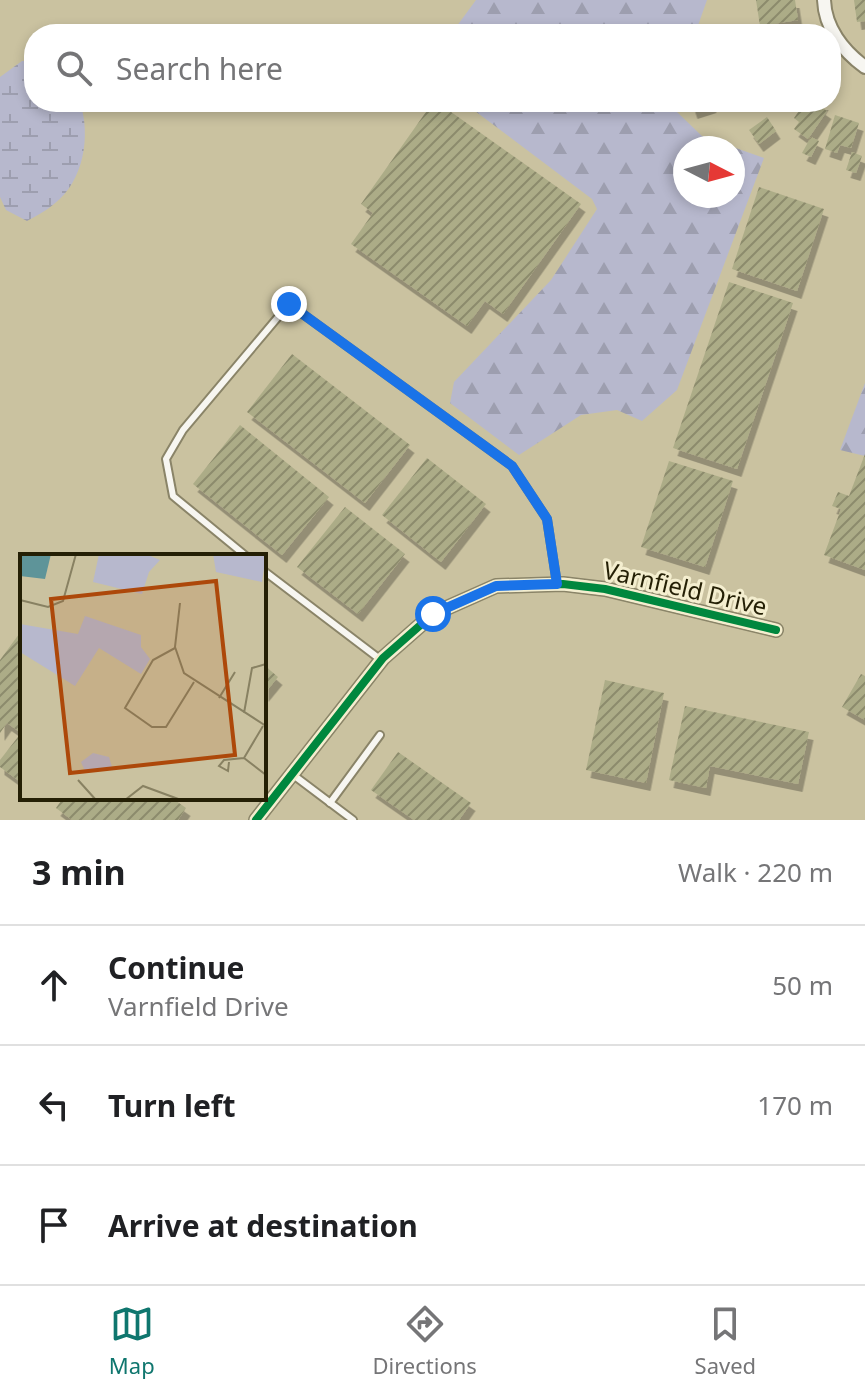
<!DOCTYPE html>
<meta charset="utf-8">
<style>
:root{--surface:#fff;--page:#f2f2f2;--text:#202124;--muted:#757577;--line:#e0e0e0;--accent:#0f766e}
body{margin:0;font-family:"Noto Sans",sans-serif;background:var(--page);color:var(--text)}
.compass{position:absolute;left:673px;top:136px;width:72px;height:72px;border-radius:50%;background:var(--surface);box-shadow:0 4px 12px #0003;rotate:96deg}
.stop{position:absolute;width:24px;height:24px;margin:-18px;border:6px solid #1a73e8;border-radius:50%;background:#fff}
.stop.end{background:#1a73e8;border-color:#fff;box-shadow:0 2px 8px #0008}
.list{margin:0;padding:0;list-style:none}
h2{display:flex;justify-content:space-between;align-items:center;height:104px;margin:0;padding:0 32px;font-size:34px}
h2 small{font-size:26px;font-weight:400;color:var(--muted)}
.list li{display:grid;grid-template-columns:52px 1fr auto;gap:24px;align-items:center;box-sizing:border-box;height:120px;padding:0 32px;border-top:2px solid var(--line)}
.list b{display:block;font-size:30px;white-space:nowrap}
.list p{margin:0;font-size:26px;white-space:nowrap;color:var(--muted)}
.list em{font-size:26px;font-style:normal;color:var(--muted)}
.icon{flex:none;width:44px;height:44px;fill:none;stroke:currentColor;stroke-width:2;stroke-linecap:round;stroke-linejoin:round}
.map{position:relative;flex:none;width:865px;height:820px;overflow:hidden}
.search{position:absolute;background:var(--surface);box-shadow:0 4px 12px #0003;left:24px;right:24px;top:24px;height:88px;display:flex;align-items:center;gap:20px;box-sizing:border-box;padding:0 28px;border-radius:32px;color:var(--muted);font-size:30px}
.sheet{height:464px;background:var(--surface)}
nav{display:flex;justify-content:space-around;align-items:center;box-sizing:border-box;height:112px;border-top:2px solid var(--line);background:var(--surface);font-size:22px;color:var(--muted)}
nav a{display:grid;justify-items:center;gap:4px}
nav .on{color:var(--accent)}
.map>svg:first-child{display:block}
.forest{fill:url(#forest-firs);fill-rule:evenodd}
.wetland{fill:url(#wetland-marsh)}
.building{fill:url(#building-hatch);filter:url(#shadow)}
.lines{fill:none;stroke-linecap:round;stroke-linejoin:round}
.service-casing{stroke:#8a8468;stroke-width:10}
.minor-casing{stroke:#8a8468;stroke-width:16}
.service{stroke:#f7f6f1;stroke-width:6}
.minor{stroke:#f7f6f1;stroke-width:12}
.cycleway-casing{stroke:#f4eecf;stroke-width:13}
.cycleway{stroke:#00873e;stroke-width:8}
.route{stroke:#1a73e8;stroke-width:10}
.labels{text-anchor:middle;stroke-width:6;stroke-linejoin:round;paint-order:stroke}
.street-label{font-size:24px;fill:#241f05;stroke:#f4eecf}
.inset-road{fill:none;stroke:#888162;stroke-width:2}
.view{fill:#ad480a;fill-opacity:0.15;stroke:#ad480a;stroke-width:4}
.inset-edge{fill:none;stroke:#241f05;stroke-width:4}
</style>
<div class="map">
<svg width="865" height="820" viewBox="0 0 865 820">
<defs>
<pattern id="forest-firs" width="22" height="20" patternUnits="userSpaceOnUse" patternTransform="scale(2)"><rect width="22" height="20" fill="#b7b8cd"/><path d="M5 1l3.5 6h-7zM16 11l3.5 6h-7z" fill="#9d9eaf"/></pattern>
<pattern id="wetland-marsh" width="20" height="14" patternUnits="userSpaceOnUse" patternTransform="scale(2)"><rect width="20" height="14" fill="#b7b8cd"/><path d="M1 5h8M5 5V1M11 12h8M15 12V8" fill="none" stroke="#9d9eaf"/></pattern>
<pattern id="building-hatch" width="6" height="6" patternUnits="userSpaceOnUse" patternTransform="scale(2)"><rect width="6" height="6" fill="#acac87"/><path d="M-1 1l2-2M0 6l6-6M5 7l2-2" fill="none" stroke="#8c8b6c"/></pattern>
<filter id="shadow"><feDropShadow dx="4.5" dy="8" stdDeviation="0" flood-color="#0004"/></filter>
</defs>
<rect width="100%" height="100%" fill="#cac2a0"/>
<g class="forest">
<path d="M476,0H707L695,34H451Z"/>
<path d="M463,102H678L677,112L702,136L764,158L677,390L642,421L617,410L581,415L519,455L450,403L454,382L551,280L597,209L592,199ZM733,148V196H685V148Z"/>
<path d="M865,383V456L840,450Z"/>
</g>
<path class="wetland" d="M22,61H34V102H80C91,136 84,181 54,204C46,211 36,216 27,221L6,210L0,197V77Z"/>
<g class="building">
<path d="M756,0H795L798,20L760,26Z"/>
<path d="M854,0H865V21L857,22Z"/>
<path d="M723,28V34H704V29Z"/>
<path d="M433,102H437L581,204L503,314L485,301L467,326L351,244L373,213L361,204Z"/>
<path d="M690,102H711L712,105L693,111Z"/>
<path d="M805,102H824L821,107L827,111L808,139L794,129L799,122L794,118Z"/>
<path d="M835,115L859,123L851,148L840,145L837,153L825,149Z"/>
<path d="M767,117L776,131L759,144L749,130Z"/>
<path d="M811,137L819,141L811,157L802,153Z"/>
<path d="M852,152L862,156L856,173L846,170Z"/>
<path d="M759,187L824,209L797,291L732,269Z"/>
<path d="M729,282L793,303L737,469L673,448Z"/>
<path d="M292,354L410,445L365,503L247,412Z"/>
<path d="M240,425L329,497L282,555L193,484Z"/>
<path d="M865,454V570L824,555L841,509L832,506L838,492L849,496Z"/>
<path d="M427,458L486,504L441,562L382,515Z"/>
<path d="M669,461L733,481L705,567L641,547Z"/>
<path d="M345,507L405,554L358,614L297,567Z"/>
<path d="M19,634L22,636V783L0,767V760L21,733L7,723L0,733V660Z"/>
<path d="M264,665L278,677L264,694Z"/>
<path d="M861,674L865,676V720L842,707Z"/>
<path d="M605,680L664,693L646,783L586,770Z"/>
<path d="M685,706L809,732L798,784L710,766L706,788L669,780Z"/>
<path d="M398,752L471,803L459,820H414L371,790Z"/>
<path d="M63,798H172L186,808L178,820H72L56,808Z"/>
</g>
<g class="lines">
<defs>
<g id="service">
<path d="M246,556L173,496L166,459L183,430L289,304L512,466L547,519L557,584"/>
<path d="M264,571L381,660"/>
<path d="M292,774L353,820"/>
<path d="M330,803L380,735"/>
</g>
<g id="minor">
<path d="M824,0C825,28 843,51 865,67"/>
<path d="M256,820L383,658L433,614L496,586L563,584L605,589L776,630"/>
</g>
</defs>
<use href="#service" class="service-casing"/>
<use href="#minor" class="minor-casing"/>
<use href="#service" class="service"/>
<use href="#minor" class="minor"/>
<defs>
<path id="cycleway" d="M256,820L383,658L433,614L496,586L563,584L605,589L776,630"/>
</defs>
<use href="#cycleway" class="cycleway-casing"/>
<use href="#cycleway" class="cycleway"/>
</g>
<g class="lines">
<path class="route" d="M289,304L512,466L547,519L557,584L496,586L433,614"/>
</g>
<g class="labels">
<g class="street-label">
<text transform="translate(685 589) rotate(13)" y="8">Varnfield Drive</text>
</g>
</g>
<g transform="translate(20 554)">
<rect width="246" height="246" fill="#cac2a0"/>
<path d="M79,0H126L140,6L129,18L122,40L73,28ZM193,0H246L242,28L196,18ZM65,62L121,81V93L130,105L121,120L79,94L55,132L0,98V70L58,80Z" fill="#b7b8cd"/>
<path d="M73,199L89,203L92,213L65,217L61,208Z" fill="#b7b8cd"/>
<path d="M0,0H31L25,25L0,22Z" fill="#5e9499"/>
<path class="inset-road" d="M0,46L28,53L43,47L56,0M160,49L155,93L164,119L246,172M155,94L133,106L105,154L132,173H146L174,128M199,144L215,118M224,159L232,114L246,110M224,204L243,172M224,204L246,221M209,208L208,217L199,212L204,206L224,204M58,226L76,246M105,246L123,232L161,246"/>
<path class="view" d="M196,27L215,201L50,219L31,45Z"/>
<rect width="246" height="246" class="inset-edge"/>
</g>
</svg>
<svg class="compass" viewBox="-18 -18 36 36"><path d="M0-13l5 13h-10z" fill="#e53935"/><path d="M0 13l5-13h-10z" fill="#757577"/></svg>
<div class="stop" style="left:433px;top:614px"></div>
<div class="stop end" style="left:289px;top:304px"></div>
<div class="search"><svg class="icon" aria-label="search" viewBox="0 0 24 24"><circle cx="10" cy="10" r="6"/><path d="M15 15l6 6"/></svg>Search here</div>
</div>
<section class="sheet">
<h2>3 min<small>Walk · 220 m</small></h2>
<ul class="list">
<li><svg class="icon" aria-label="ahead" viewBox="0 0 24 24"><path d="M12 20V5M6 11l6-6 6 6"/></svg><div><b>Continue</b><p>Varnfield Drive</p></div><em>50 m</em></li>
<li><svg class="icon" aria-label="left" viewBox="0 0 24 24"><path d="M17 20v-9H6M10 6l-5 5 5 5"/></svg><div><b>Turn left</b></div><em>170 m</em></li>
<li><svg class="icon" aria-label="arrive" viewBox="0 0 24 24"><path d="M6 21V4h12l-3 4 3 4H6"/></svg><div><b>Arrive at destination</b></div></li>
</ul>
</section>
<nav>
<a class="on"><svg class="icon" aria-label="map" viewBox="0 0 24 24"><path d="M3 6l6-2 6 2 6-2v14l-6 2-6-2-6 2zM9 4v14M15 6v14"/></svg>Map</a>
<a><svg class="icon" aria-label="directions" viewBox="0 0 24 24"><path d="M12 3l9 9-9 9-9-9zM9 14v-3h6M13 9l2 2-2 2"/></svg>Directions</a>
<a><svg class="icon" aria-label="saved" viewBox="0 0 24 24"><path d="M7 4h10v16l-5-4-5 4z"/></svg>Saved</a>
</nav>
